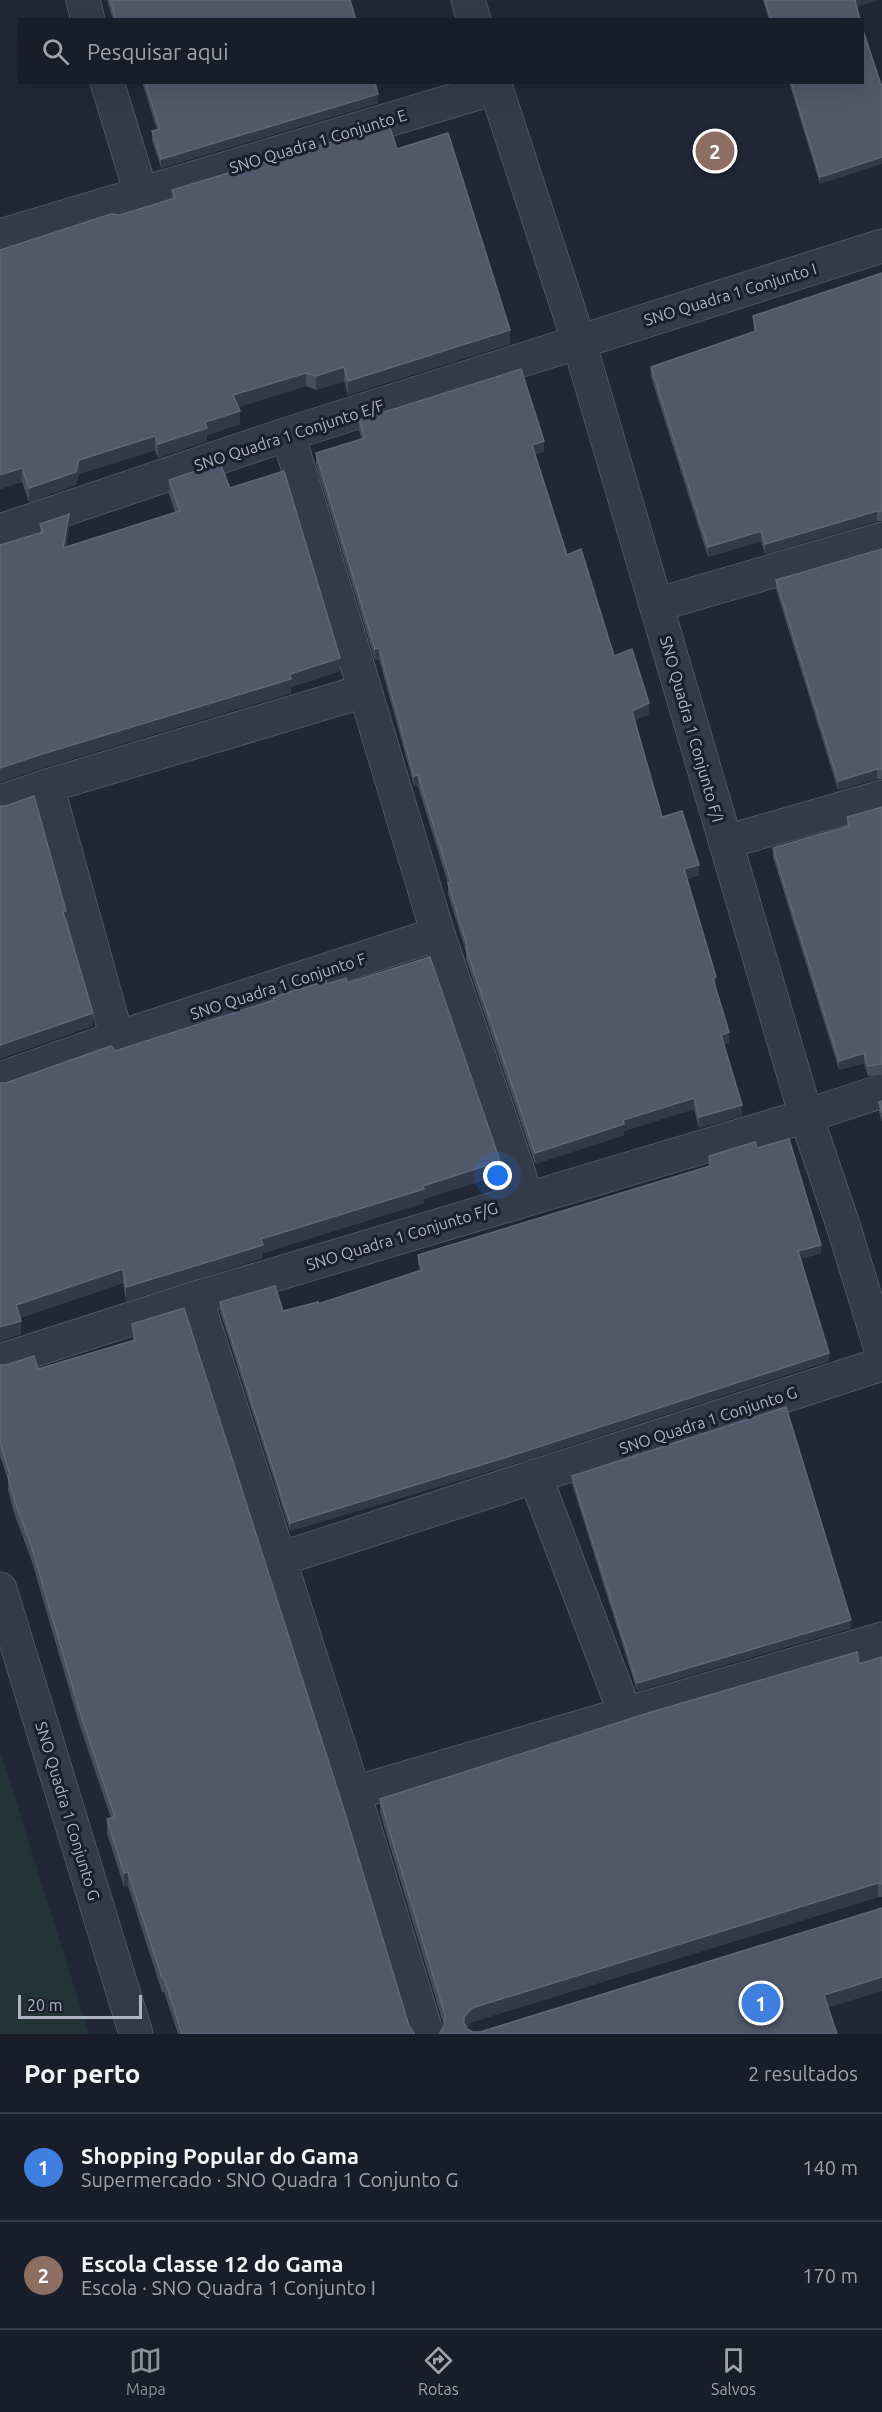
<!DOCTYPE html>
<html lang="pt">
<meta charset="utf-8">
<style>
:root{--surface:#191d29;--page:#222631;--text:#f1f3f6;--muted:#9fa2a8;--line:#373b46;--accent:#8c9099}
body{margin:0;font-family:Ubuntu,sans-serif;background:var(--page);color:var(--text)}
.scale{position:absolute;left:18px;bottom:15px;width:124px;box-sizing:border-box;padding-left:6px;border:3px solid #afb4c4;border-top:0;font-size:16px;line-height:21px;white-space:nowrap;color:#afb4c4;-webkit-text-stroke:4px #1a1f2c;paint-order:stroke}
.you{position:absolute;left:498px;top:1176px;width:21px;height:21px;margin:-15px;border:4px solid #fff;border-radius:50%;background:#1a73e8;box-shadow:0 0 0 9px #1a73e833}
.badge{display:grid;place-items:center;width:39px;height:39px;border-radius:50%;background:var(--accent);color:#fff;font-size:20px;font-weight:700}
.pin{position:absolute;translate:-50% -50%;border:3px solid #fff;box-shadow:0 2px 6px #0006}
.list{margin:0;padding:0;list-style:none}
h2{display:flex;justify-content:space-between;align-items:center;height:78px;margin:0;padding:0 24px;font-size:26px}
h2 small{font-size:20px;font-weight:400;color:var(--muted)}
.list li{display:grid;grid-template-columns:39px 1fr auto;gap:18px;align-items:center;box-sizing:border-box;height:108px;padding:0 24px;border-top:2px solid var(--line)}
.list b{display:block;font-size:22px;white-space:nowrap}
.list p{margin:0;font-size:20px;white-space:nowrap;color:var(--muted)}
.list em{font-size:20px;font-style:normal;color:var(--muted)}
.icon{flex:none;width:33px;height:33px;fill:none;stroke:currentColor;stroke-width:2;stroke-linecap:round;stroke-linejoin:round}
.map{position:relative;flex:none;width:882px;height:2034px;overflow:hidden}
.search{position:absolute;background:var(--surface);box-shadow:0 6px 24px #0002;left:18px;right:18px;top:18px;height:66px;display:flex;align-items:center;gap:15px;box-sizing:border-box;padding:0 21px;border-radius:0px;color:var(--muted);font-size:22px}
.sheet{height:294px;background:var(--surface)}
nav{display:flex;justify-content:space-around;align-items:center;box-sizing:border-box;height:84px;border-top:2px solid var(--line);background:var(--surface);font-size:16px;color:var(--muted)}
nav a{display:grid;justify-items:center;gap:3px}
nav .on{color:var(--accent)}
.map>svg:first-child{display:block}
.green{fill:#233338}
.lines{fill:none;stroke-linecap:round;stroke-linejoin:round}
.minor-casing{stroke:#4f5462;stroke-width:35}
.tertiary-casing{stroke:#4f5462;stroke-width:35}
.minor{stroke:#353a48;stroke-width:33}
.tertiary{stroke:#353a48;stroke-width:33}
.wall{fill:#454d5f}
.shaded-wall{fill:#32394a}
.building{fill:#50586a;stroke:#5f6678;stroke-width:1.5}
.labels{text-anchor:middle;stroke-width:6;stroke-linejoin:round;paint-order:stroke}
.street-label{font-size:16px;fill:#afb4c4;stroke:#1a1f2c}
</style>
<div class="map">
<svg width="882" height="2034" viewBox="0 0 882 2034">
<rect width="100%" height="100%" fill="#212737"/>
<path class="green" d="M0,1750L89,2034H0Z"/>
<g class="lines">
<defs>
<g id="minor">
<path d="M83,0L88,20"/>
<path d="M468,0L474,20"/>
<path d="M107,82L141,193"/>
<path d="M494,82L579,342L806,1116L843,1225L882,1352"/>
<path d="M0,236L495,88"/>
<path d="M288,434L438,934L527,1198"/>
<path d="M0,531L288,434L882,246"/>
<path d="M656,605L882,539"/>
<path d="M47,786L117,1038"/>
<path d="M0,802L47,786L364,691"/>
<path d="M726,842L882,797"/>
<path d="M0,1079L117,1038L438,934"/>
<path d="M196,1298L354,1793L427,2034"/>
<path d="M0,1361L196,1298L806,1116L882,1091"/>
<path d="M535,1476L625,1713"/>
<path d="M280,1559L882,1364"/>
<path d="M354,1793L882,1639"/>
</g>
<path id="tertiary" d="M0,1589L136,2034"/>
</defs>
<use href="#minor" class="minor-casing"/>
<use href="#tertiary" class="tertiary-casing"/>
<use href="#minor" class="minor"/>
<use href="#tertiary" class="tertiary"/>
</g>
<g class="wall">
<path d="M107,0H350L356,20H113Z"/>
<path d="M763,0H878L856,7L860,20H769Z"/>
<path d="M142,82H375L378,103L161,168L152,140V131L157,130Z"/>
<path d="M789,82H862L820,184Z"/>
<path d="M397,149L510,344L348,395L344,381L316,390L306,386L238,407L240,424L207,435V441L158,458L155,450L79,474L76,485L29,502L22,482L0,489L120,215L172,199V190Z"/>
<path d="M882,273V521H877L765,554L761,541L708,557L651,377V367L754,332L753,316Z"/>
<path d="M359,420L544,452L535,454L567,555L614,656L649,714L635,720L662,817L699,875L687,879L716,988L729,1043L724,1044L742,1116L699,1128L694,1109L624,1131V1135L535,1164L466,959V952L448,894V884L418,786H414L379,659L375,660L316,464V453L362,439L359,431Z"/>
<path d="M169,480L230,488L340,671L291,687V693L42,768L0,782V545L40,533V524L69,528L66,547L175,512L169,494Z"/>
<path d="M882,549V779H877L838,790L776,589V580Z"/>
<path d="M882,807V1074L868,1076L864,1063L839,1070L773,857V848L847,826V817Z"/>
<path d="M347,983L500,1175L424,1199V1203L263,1253V1258L126,1301L123,1283L20,1318L21,1334L0,1341V1083H6L115,1051L273,1001V997L327,984Z"/>
<path d="M882,1101V1122L879,1112V1102Z"/>
<path d="M757,1148L821,1253L800,1259L829,1361L507,1466L290,1531L220,1311V1302L283,1311L318,1304L420,1270L418,1264V1255L709,1166V1156Z"/>
<path d="M132,1324L409,2026L415,2034H178L164,1992H162L128,1886L124,1887L107,1833V1819L111,1818L79,1723L32,1562L15,1516L8,1490V1480L0,1456V1365L38,1369L133,1340Z"/>
<path d="M572,1476L851,1628L637,1691L572,1484Z"/>
<path d="M882,1657V1897H878L472,2022L466,2028L473,2032L828,2008L837,2034L440,2033L444,2026L380,1813V1799Z"/>
</g>
<g class="shaded-wall">
<path d="M854,0H878L854,8Z"/>
<path d="M378,94V103L161,168V159Z"/>
<path d="M882,157V164L820,184V177Z"/>
<path d="M510,330V344L348,395V381Z"/>
<path d="M344,367V381L316,390V376Z"/>
<path d="M306,373V386L233,409V395Z"/>
<path d="M240,411V424L207,435V441L158,458V444L205,422Z"/>
<path d="M155,436V450L79,474L76,485L29,502V488L79,460Z"/>
<path d="M544,441V452L532,455V445Z"/>
<path d="M22,468V482L0,489V475Z"/>
<path d="M877,511V521L765,554V544Z"/>
<path d="M69,514V528L63,562V548Z"/>
<path d="M761,531V541L708,557V547Z"/>
<path d="M379,648V659L375,660V649Z"/>
<path d="M340,658V671L291,687V693L42,768L0,782V768Z"/>
<path d="M649,703V714L632,722V711Z"/>
<path d="M877,769V779L838,790V781Z"/>
<path d="M418,775V786H414V776Z"/>
<path d="M699,865V875L684,880V869Z"/>
<path d="M66,911V925L63,912Z"/>
<path d="M716,977V988L713,989V979Z"/>
<path d="M93,1013V1026L0,1059V1045Z"/>
<path d="M729,1032V1043L721,1046V1035Z"/>
<path d="M864,1053V1063L839,1070V1061Z"/>
<path d="M694,1098V1109L624,1131V1135L535,1164V1153L623,1120Z"/>
<path d="M742,1105V1116L699,1128V1117Z"/>
<path d="M500,1161V1175L424,1199V1203L263,1253V1258L126,1301V1287L261,1239Z"/>
<path d="M821,1245V1253L798,1260V1251Z"/>
<path d="M123,1269V1283L16,1319V1305Z"/>
<path d="M21,1321V1334L0,1341V1327Z"/>
<path d="M829,1353V1361L507,1466L290,1531V1523Z"/>
<path d="M851,1620V1628L637,1691V1683Z"/>
<path d="M128,1872V1886L124,1887V1873Z"/>
<path d="M878,1883V1897L472,2022L464,2031V2017L472,2008Z"/>
<path d="M882,1977V1991L824,2009V1995Z"/>
</g>
<g class="building">
<path d="M110,0H350L356,20H116Z"/>
<path d="M765,0H855L860,20H771Z"/>
<path d="M862,27L881,85H882V157L820,177L791,82H862Z"/>
<path d="M145,82H375L378,94L161,159L152,131L160,129Z"/>
<path d="M389,125L397,149L448,133L510,330L348,381L344,367L316,376L306,373L233,395L240,411L205,422L207,428L158,444L155,436L79,460L76,472L29,488L22,468L0,475V250L111,214L120,215L175,198L172,190Z"/>
<path d="M882,273V511H877L765,544L761,531L708,547L651,367L756,331L753,316Z"/>
<path d="M521,369L544,441L532,445L567,555L581,549L614,656L632,649L649,703L632,711L662,817L682,811L699,865L684,869L716,977L713,979L729,1032L721,1035L742,1105L699,1117L694,1098L623,1120L624,1124L535,1153L466,948H468L448,883L451,882L418,775L414,776L379,648L375,649L316,453L365,438L359,420Z"/>
<path d="M220,463L230,488L284,471L340,658L290,674L291,679L42,754L0,768V545L43,532L40,524L69,514L63,548L180,511L169,480Z"/>
<path d="M882,549V769H877L838,781L776,580Z"/>
<path d="M34,796L66,911L63,912L93,1013L0,1045V806H6Z"/>
<path d="M882,807V1064L868,1066L864,1053L839,1061L773,848L849,826L847,817Z"/>
<path d="M430,957L500,1161L423,1186L424,1189L261,1239L263,1245L126,1287L123,1269L16,1305L21,1321L0,1327V1083H6L111,1046L115,1051L274,1000L273,997L326,981L327,984L346,978L347,983Z"/>
<path d="M882,1101V1113L879,1102Z"/>
<path d="M789,1139L821,1245L798,1251L829,1353L507,1457L290,1523L220,1302L275,1286L283,1311L318,1302V1304L422,1270L418,1255L710,1166L709,1156L755,1142L757,1148Z"/>
<path d="M184,1308L344,1810L409,2026L415,2034H182L164,1978H162L128,1872L124,1873L107,1819L115,1817L79,1709L32,1548L15,1502L8,1476L10,1475L0,1442V1365H6L34,1356L38,1369L135,1340L132,1324Z"/>
<path d="M786,1407L851,1620L637,1683L572,1476Z"/>
<path d="M857,1652L859,1664L882,1657V1884L878,1883L472,2008L464,2017V2023L467,2029L473,2032H480L882,1908V1977L824,1995L837,2034H439L445,2025V2015L380,1799L648,1713Z"/>
</g>
<g class="labels">
<g class="street-label">
<text transform="translate(318 141) rotate(-17)" y="6">SNO Quadra 1 Conjunto E</text>
<text transform="translate(730 294) rotate(-17)" y="6">SNO Quadra 1 Conjunto I</text>
<text transform="translate(289 435) rotate(-18)" y="6">SNO Quadra 1 Conjunto E/F</text>
<text transform="translate(692 729) rotate(74)" y="6">SNO Quadra 1 Conjunto F/I</text>
<text transform="translate(278 986) rotate(-18)" y="6">SNO Quadra 1 Conjunto F</text>
<text transform="translate(402 1236) rotate(-17)" y="6">SNO Quadra 1 Conjunto F/G</text>
<text transform="translate(708 1420) rotate(-18)" y="6">SNO Quadra 1 Conjunto G</text>
<text transform="translate(68 1811) rotate(73)" y="6">SNO Quadra 1 Conjunto G</text>
</g>
</g>
</svg>
<div class="scale">20 m</div>
<div class="you"></div>
<div class="pin badge" style="left:761px;top:2003px;background:#3f7fe0">1</div>
<div class="pin badge" style="left:715px;top:151px;background:#8d6e63">2</div>
<div class="search"><svg class="icon" aria-label="search" viewBox="0 0 24 24"><circle cx="10" cy="10" r="6"/><path d="M15 15l6 6"/></svg>Pesquisar aqui</div>
</div>
<section class="sheet">
<h2>Por perto<small>2 resultados</small></h2>
<ul class="list">
<li><span class="badge" style="background:#3f7fe0">1</span><div><b>Shopping Popular do Gama</b><p>Supermercado · SNO Quadra 1 Conjunto G</p></div><em>140 m</em></li>
<li><span class="badge" style="background:#8d6e63">2</span><div><b>Escola Classe 12 do Gama</b><p>Escola · SNO Quadra 1 Conjunto I</p></div><em>170 m</em></li>
</ul>
</section>
<nav>
<a class="on"><svg class="icon" aria-label="map" viewBox="0 0 24 24"><path d="M3 6l6-2 6 2 6-2v14l-6 2-6-2-6 2zM9 4v14M15 6v14"/></svg>Mapa</a>
<a><svg class="icon" aria-label="directions" viewBox="0 0 24 24"><path d="M12 3l9 9-9 9-9-9zM9 14v-3h6M13 9l2 2-2 2"/></svg>Rotas</a>
<a><svg class="icon" aria-label="saved" viewBox="0 0 24 24"><path d="M7 4h10v16l-5-4-5 4z"/></svg>Salvos</a>
</nav>
